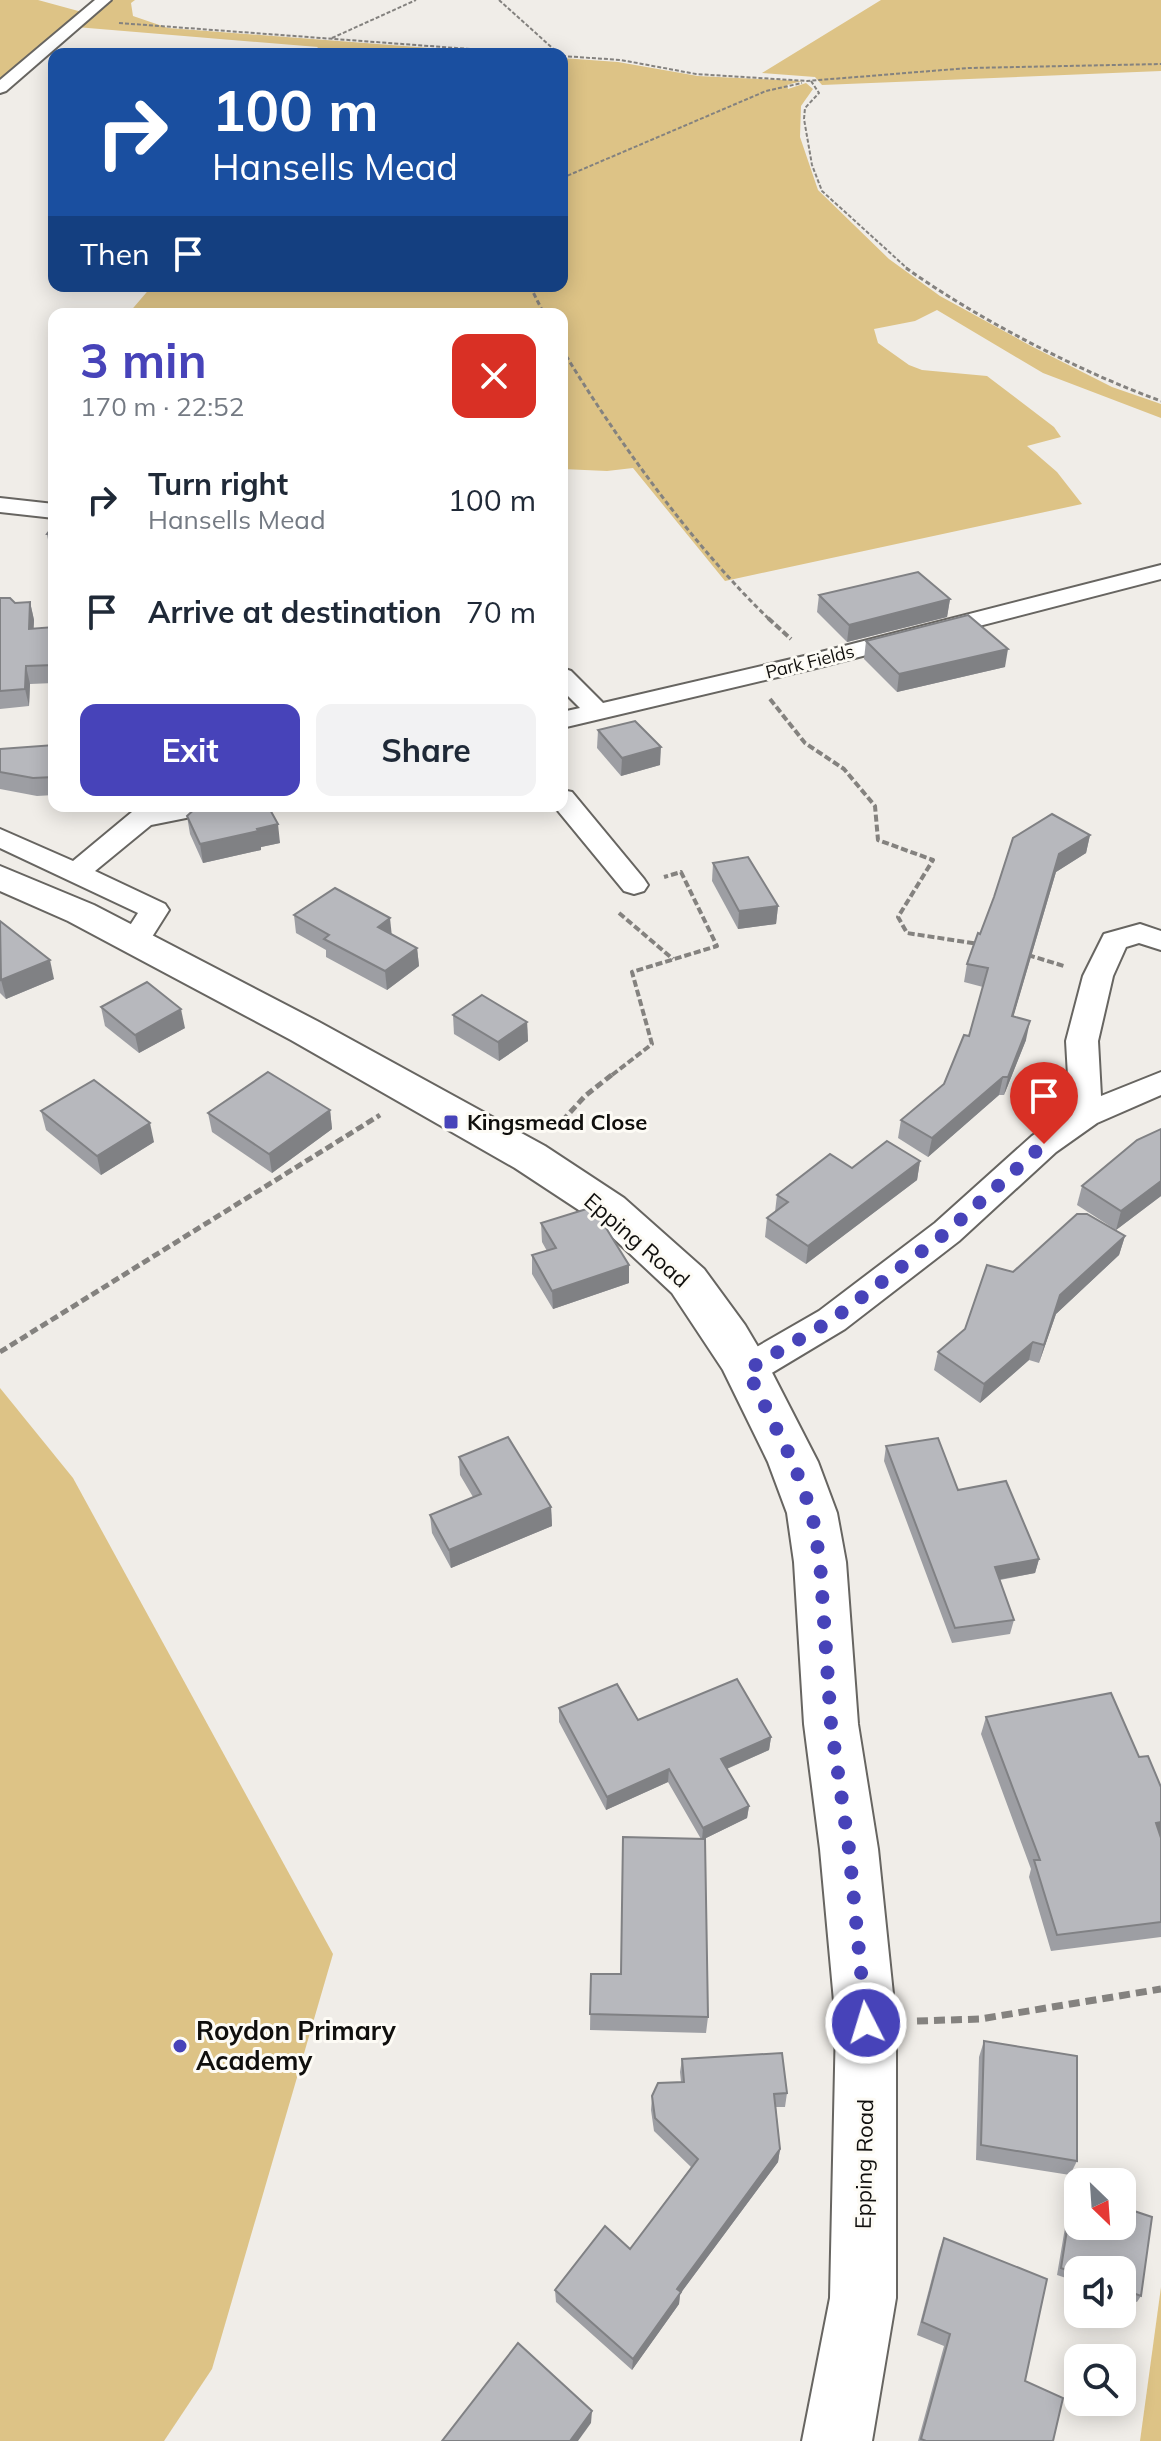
<!DOCTYPE html>
<html lang="en">
<head>
<meta charset="utf-8">
<style>
  :root { --surface:#fff; --page:#f2f2f3; --text:#1f2937; --muted:#747a83; --accent:#4743b9 }
  body { margin:0; font-family:Mulish,sans-serif; background:var(--page); color:var(--text); height:100vh; display:flex; flex-direction:column; font-size:30px; white-space:nowrap }
  * { box-sizing:border-box; margin:0 }
  p { font-size:26px; color:var(--muted) }
  .icon { flex:none; width:44px; height:44px; fill:none; stroke:currentColor; stroke-width:2; stroke-linecap:round; stroke-linejoin:round }
  .map { position:relative; flex:1; overflow:hidden }
  .sheet { position:absolute; left:48px; top:308px; width:520px; height:504px; display:flex; flex-direction:column; background:var(--surface); border-radius:16px; box-shadow:0 4px 20px #0003 }
  .sheet>* { flex:none }
  .hud { position:absolute; left:48px; top:48px; width:520px; height:244px; border-radius:16px; box-shadow:0 4px 20px #0003; background:#1a4fa0; color:#fff; overflow:hidden }
  .needle { width:52px; rotate:155deg }
  .buttons { position:absolute; left:1064px; top:2168px; display:grid; gap:16px }
  .buttons a { display:grid; place-items:center; width:72px; height:72px; border-radius:16px; background:var(--surface); box-shadow:0 4px 20px #0003; font-size:40px }
  .pin { position:absolute; display:grid; place-items:center; width:68px; height:68px; color:#fff; margin:-82px -34px; border-radius:50% 50% 50% 0; rotate:-45deg; box-shadow:0 0 8px #0007 }
  .pin .icon { rotate:45deg }
  .me { position:absolute; width:88px; margin:-44px; rotate:355deg; stroke-linejoin:round; filter:drop-shadow(0 0 6px #0008) }
  .turn { display:flex; align-items:center; gap:28px; height:168px; padding:0 32px; font-size:36px }
  .turn .icon { width:104px; height:104px; stroke-width:2.5 }
  .turn b { display:block; font-size:56px; line-height:68px }
  .then { display:flex; align-items:center; height:76px; padding:0 32px; background:#0003; gap:16px; font-size:30px }
  .round { display:grid; place-items:center; flex:none; width:84px; height:84px; border-radius:16px; background:var(--page) }
  .head { display:flex; align-items:center; justify-content:space-between; height:136px; padding:0 32px }
  h1 { font-size:48px; font-weight:700; line-height:60px; color:var(--accent) }
  .button { display:flex; gap:16px; margin-top:auto; padding:16px 32px }
  .button a { flex:1; height:92px; border-radius:16px; background:var(--accent); color:#fff; font-size:32px; font-weight:700; line-height:92px; text-align:center }
  .button a+a { background:var(--page); color:var(--text) }
  ul { padding:0; list-style:none }
  li { display:flex; align-items:center; gap:24px; height:112px; padding:0 32px }
  li div { flex:1 }
  li b { display:block; font-size:30px }
  li em { font-style:normal }
  .map>svg:first-child { display:block }
  .green { fill:#ddc386 }
  .lines { fill:none; stroke-linecap:round; stroke-linejoin:round }
  .street-casing { stroke:#676561; stroke-width:4 }
  .secondary-casing { stroke:#676561; stroke-width:4 }
  .path-far4 { stroke:#84827f; stroke-width:2; stroke-dasharray:4 2; stroke-linecap:butt }
  .path-far3 { stroke:#84827f; stroke-width:3; stroke-dasharray:5 3; stroke-linecap:butt }
  .path-far2 { stroke:#84827f; stroke-width:4; stroke-dasharray:7 3; stroke-linecap:butt }
  .path-far1 { stroke:#84827f; stroke-width:5; stroke-dasharray:8 4; stroke-linecap:butt }
  .path { stroke:#84827f; stroke-width:7; stroke-dasharray:11 6; stroke-linecap:butt }
  .street { fill:#fff; fill-rule:evenodd }
  .secondary { fill:#fff; fill-rule:evenodd }
  .wall { fill:#9d9ea3 }
  .shaded-wall { fill:#808184 }
  .building { fill:#b7b8bd; stroke:#808184; stroke-width:2 }
  .route { stroke:#4743b9; stroke-width:14; stroke-dasharray:0 25.2 }
  .poi-dot { fill:#4743b9; stroke:#fdfbf5; stroke-width:3 }
  .labels { text-anchor:middle; stroke-width:6; stroke-linejoin:round; paint-order:stroke }
  .far-street-label { font-size:18px; fill:#100f0d; stroke:#fdfbf5 }
  .poi-label { font-size:22px; font-weight:bold; fill:#100f0d; stroke:#fdfbf5; text-anchor:start }
  .street-label { font-size:22px; fill:#100f0d; stroke:#fdfbf5 }
  .near-poi-label { font-size:26px; font-weight:bold; fill:#100f0d; stroke:#fdfbf5; text-anchor:start }
</style>
</head>
<body>
<div class="map">
<svg width="1161" height="2441" viewBox="0 0 1161 2441">
  <rect width="100%" height="100%" fill="#f0ede8"/>
  <g class="green">
    <path d="M0 0H38L82 12 0 88Z"/>
    <path d="M112 0H135L131 3 133 16 168 28 508 54H312L318 47 76 27Z"/>
    <path d="M881 0H1161V71L822 85 815 77 762 73Z"/>
    <path d="M562 58 618 62 698 76 802 81 787 85 788 89 806 83 813 89 801 106 800 137 818 190 889 259 940 296 1031 346 1112 387 1161 404V418L1043 373 937 310 915 321 874 329 878 343 909 365 922 370 987 376 1054 427 1061 437 1027 446 1057 472 1082 504 725 581 633 468 607 471 562 469V359L568 366 562 356V314H128L152 286H562Z"/>
    <path d="M0 1388 73 1478 333 1954 212 2369 164 2441H0Z"/>
    <path d="M1161 2287V2441H1140Z"/>
  </g>
  <g class="lines">
    <defs>
      <g id="street">
        <path d="M95 0H111L6 91 0 93V80Z"/>
        <path d="M0 498 54 504V518L0 512Z"/>
        <path d="M1161 565V579L816 668 562 728V712L580 708 562 690V668L571 671 603 703 813 654Z"/>
        <path d="M562 790 572 792 644 879 648 885 644 891 634 894 624 891 554 806H562Z"/>
        <path d="M162 806H220L216 812 151 825 95 871 165 904 169 910 145 948 135 950 125 948 120 941 138 913 0 848V829L73 861 132 812Z"/>
        <path d="M1140 924 1161 931V950L1139 943 1126 947 1113 976 1098 1041 1101 1096 1161 1072V1095L1097 1123 1056 1152 959 1241 845 1329 760 1380 747 1384 734 1380 729 1370 734 1360 819 1311 935 1223 1032 1136 1070 1111 1066 1041 1083 976 1104 934Z"/>
      </g>
      <path id="secondary" d="M0 866 94 905 148 933 319 1022 545 1146 624 1198 704 1269 745 1325 764 1357 818 1462 837 1513 846 1562 858 1724 878 1849 896 2023V2298L872 2441H802L830 2298 836 2023 820 1849 804 1724 794 1562 787 1513 768 1462 723 1370 672 1293 594 1220 515 1168 291 1040 68 921 0 891Z"/>
    </defs>
    <use href="#street" class="street-casing"/>
    <use href="#secondary" class="secondary-casing"/>
    <g class="path-far4">
      <path d="M499 0 559 54"/>
      <path d="M119 23 537 54"/>
      <path d="M332 38 416 0"/>
      <path d="M562 56 621 60 696 74 807 81 968 68 1161 64"/>
      <path d="M811 81 819 93 805 108 804 119 812 165 822 191 909 270"/>
      <path d="M562 178 766 91 802 83"/>
    </g>
    <g class="path-far3">
      <path d="M906 268C978 319 1078 371 1161 401"/>
      <path d="M530 286 544 314"/>
      <path d="M562 349C616 439 694 547 770 620"/>
    </g>
    <g class="path-far2">
      <path d="M768 618 791 639"/>
      <path d="M770 699 805 743 844 769 875 806 878 840 933 860 898 917 907 933 979 944"/>
      <path d="M619 913 673 959"/>
      <path d="M1028 955 1064 966"/>
      <path d="M612 1075 652 1044 632 972 717 946 681 872 664 877"/>
    </g>
    <g class="path-far1">
      <path d="M554 1130 585 1096 614 1073"/>
      <path d="M0 1352 380 1115"/>
    </g>
    <path class="path" d="M917 2021 980 2019 1161 1989"/>
    <use href="#street" class="street"/>
    <use href="#secondary" class="secondary"/>
  </g>
  <g class="wall">
    <path d="M47 534 54 535V552L50 551Z"/>
    <path d="M819 595 950 599 947 617 847 642 817 612Z"/>
    <path d="M0 598 15 603 30 602 34 620 33 629 54 627V683L30 684 29 706 0 709Z"/>
    <path d="M866 641 1005 667 897 692 864 659Z"/>
    <path d="M598 730 660 765 621 776 597 748Z"/>
    <path d="M54 745V795L37 796 0 789V749Z"/>
    <path d="M198 806H275L269 808 280 843 261 847V850L203 863 190 834 187 816Z"/>
    <path d="M1090 835 1086 853 1056 872 1013 1017 1026 1040 1004 1095H999L928 1157 898 1138 901 1120 944 1084 969 1036 983 987 964 982 967 964 980 934Z"/>
    <path d="M713 863 778 906 776 924 738 929 712 881Z"/>
    <path d="M294 915 391 934 417 948 419 966 387 990 326 957V950L296 933Z"/>
    <path d="M0 921 54 979 6 999 0 993Z"/>
    <path d="M101 1007 185 1028 139 1053 105 1026Z"/>
    <path d="M453 1015 527 1022 528 1041 499 1061 454 1034Z"/>
    <path d="M330 1110 332 1129 272 1173 212 1132 208 1113Z"/>
    <path d="M41 1111 154 1142 101 1175 46 1130Z"/>
    <path d="M1161 1129V1196L1116 1230 1077 1205 1082 1186Z"/>
    <path d="M920 1161 917 1180 806 1264 765 1237 767 1218 775 1212 777 1195 852 1168Z"/>
    <path d="M541 1223 629 1283 553 1309 532 1274V1255L547 1251 542 1242Z"/>
    <path d="M1125 1236 1119 1255 1056 1314 1039 1363 1029 1360 980 1403 934 1370 938 1352 965 1329 1013 1272Z"/>
    <path d="M886 1446 958 1490 1039 1559 1035 1573 1000 1580 1014 1620 1010 1634 952 1643 884 1461Z"/>
    <path d="M459 1457 551 1507 552 1526 451 1568 432 1533 430 1515 473 1497 460 1475Z"/>
    <path d="M559 1708 638 1720 771 1737 769 1750 727 1769 749 1806 747 1818 704 1839 708 2017 706 2033 590 2030 591 1974H621L701 1839 668 1782 606 1810 559 1722Z"/>
    <path d="M986 1717 1139 1757 1161 1787V1937L1051 1951 1029 1877 1031 1869 981 1734Z"/>
    <path d="M984 2041 1077 2161 1070 2175 976 2160 979 2057Z"/>
    <path d="M682 2059 787 2093 785 2107H776L780 2149 778 2162 680 2294 679 2304 632 2370 556 2302 555 2290 630 2249 691 2167 654 2131 651 2110 652 2096 681 2082 680 2072Z"/>
    <path d="M1073 2191 1141 2296 1137 2302 1122 2297V2270H1078V2282L1057 2275 1070 2198Z"/>
    <path d="M944 2238 1025 2381 1053 2441H918L944 2346 917 2335 939 2251Z"/>
  </g>
  <g class="shaded-wall">
    <path d="M950 599 947 617 847 642 849 625Z"/>
    <path d="M30 602 34 620 33 646 29 629Z"/>
    <path d="M1008 649 1005 667 897 692 899 674Z"/>
    <path d="M26 666 30 684 29 706 25 689Z"/>
    <path d="M661 747 660 765 621 776 622 758Z"/>
    <path d="M278 824 280 843 261 847V850L203 863 200 844Z"/>
    <path d="M1090 835 1086 853 1056 872 1008 1035 1012 1016 1059 854Z"/>
    <path d="M778 906 776 924 738 929 739 911Z"/>
    <path d="M390 918 392 937 378 927Z"/>
    <path d="M417 948 419 966 387 990 385 971Z"/>
    <path d="M50 960 54 979 6 999 1 980Z"/>
    <path d="M181 1009 185 1028 139 1053 135 1035Z"/>
    <path d="M1030 1021 1026 1040 1004 1095 1008 1077Z"/>
    <path d="M527 1022 528 1041 499 1061 498 1042Z"/>
    <path d="M1003 1077 999 1095 928 1157 932 1138Z"/>
    <path d="M330 1110 332 1129 272 1173 269 1154Z"/>
    <path d="M150 1123 154 1142 101 1175 97 1156Z"/>
    <path d="M920 1161 917 1180 806 1264 808 1246Z"/>
    <path d="M1161 1181V1196L1116 1230 1121 1211Z"/>
    <path d="M1125 1236 1119 1255 1056 1314 1039 1363 1044 1345 1060 1295Z"/>
    <path d="M629 1265V1283L553 1309 552 1291Z"/>
    <path d="M1033 1342 1029 1360 980 1403 984 1384Z"/>
    <path d="M551 1507 552 1526 451 1568 449 1550Z"/>
    <path d="M1039 1559 1035 1573 991 1581 995 1567Z"/>
    <path d="M771 1737 769 1750 719 1772 721 1759Z"/>
    <path d="M669 1769 668 1782 606 1810 607 1797Z"/>
    <path d="M749 1806 747 1818 702 1840 703 1828Z"/>
    <path d="M1161 1822V1838L1156 1823Z"/>
    <path d="M780 2149 778 2162 680 2294 679 2304 632 2370 633 2359 677 2289Z"/>
    <path d="M592 2411 591 2423 578 2441H570Z"/>
  </g>
  <g class="building">
    <path d="M54 525V535L47 534Z"/>
    <path d="M918 572 950 599 849 625 819 595Z"/>
    <path d="M0 598H10L15 603 30 602 29 629 54 627V665L26 666 25 689 0 691Z"/>
    <path d="M968 615 1008 649 899 674 866 641Z"/>
    <path d="M635 721 661 747 622 758 598 730Z"/>
    <path d="M54 745V777L33 778 0 772V749Z"/>
    <path d="M198 806H268L278 824 257 829 258 831 200 844 187 816Z"/>
    <path d="M1052 814 1090 835 1059 854 1012 1016 1030 1021 1008 1077H1003L932 1138 901 1120 944 1084 964 1035 969 1036 988 968 967 964 978 933 980 934 994 897 1013 838Z"/>
    <path d="M748 857 778 906 739 911 713 863Z"/>
    <path d="M335 888 390 918 378 927 417 948 385 971 324 939 329 935 294 915Z"/>
    <path d="M0 921 50 960 1 980Z"/>
    <path d="M147 982 181 1009 135 1035 101 1007Z"/>
    <path d="M482 995 527 1022 498 1042 453 1015Z"/>
    <path d="M268 1072 330 1110 269 1154 208 1113Z"/>
    <path d="M94 1080 150 1123 97 1156 41 1111Z"/>
    <path d="M1161 1129V1181L1121 1211 1082 1186 1137 1140Z"/>
    <path d="M887 1141 920 1161 808 1246 767 1218 788 1202 777 1195 830 1154 852 1168Z"/>
    <path d="M593 1207 629 1265 552 1291 532 1255 556 1248 541 1223Z"/>
    <path d="M1077 1214H1087L1125 1236 1060 1295 1044 1345 1033 1342 984 1384 938 1352 965 1329 987 1265 1013 1272Z"/>
    <path d="M508 1437 551 1507 449 1550 430 1515 481 1494 459 1457Z"/>
    <path d="M938 1438 958 1490 1006 1481 1039 1559 995 1567 1014 1620 955 1628 886 1446Z"/>
    <path d="M737 1679 771 1737 721 1759 749 1806 703 1828 669 1769 607 1797 559 1708 617 1684 638 1720Z"/>
    <path d="M1111 1693 1139 1757 1148 1756 1161 1787V1822L1156 1823 1161 1838V1922L1057 1935 1034 1860H1040L986 1717Z"/>
    <path d="M623 1837 705 1839 708 2017 590 2014 591 1974H621Z"/>
    <path d="M984 2041 1077 2056V2161L981 2145Z"/>
    <path d="M782 2053 787 2093 774 2094 780 2149 677 2289 681 2292 633 2359 555 2290 605 2226 630 2249 698 2159 655 2118 652 2096 658 2083 684 2082 682 2059Z"/>
    <path d="M1073 2191 1078 2193V2226H1122V2207L1152 2217 1141 2296 1122 2289V2270H1078V2274L1061 2268Z"/>
    <path d="M944 2238 1047 2279 1025 2381 1063 2398 1053 2441H926L921 2439 950 2334 922 2322Z"/>
    <path d="M518 2343 592 2411 570 2441H442Z"/>
  </g>
  <g class="lines">
    <path class="route" d="M866 2023 849 1849 831 1724 820 1562 812 1513 793 1462 747 1370 832 1320 947 1232 1044 1144"/>
  </g>
  <g class="poi-dot">
    <rect x="443" y="1114" width="16" height="16" rx="4"/>
    <circle cx="180" cy="2046" r="8"/>
  </g>
  <g class="labels">
    <g class="far-street-label">
      <text transform="translate(810 662) rotate(-14)" y="6">Park Fields</text>
    </g>
    <g class="poi-label">
      <text x="467" y="1130">Kingsmead Close</text>
    </g>
    <g class="street-label">
      <text transform="translate(637 1240) rotate(41)" y="8">Epping Road</text>
      <text transform="translate(864 2164) rotate(-89)" y="8">Epping Road</text>
    </g>
    <g class="near-poi-label">
      <text x="196" y="2040">Roydon Primary<tspan x="196" dy="30">Academy</tspan></text>
    </g>
  </g>
</svg>
<div class="buttons">
<a><svg class="needle" viewBox="-14 -14 28 28"><path d="M0-13l5 13h-10z" fill="#e53935"/><path d="M0 13l5-13h-10z" fill="#747a83"/></svg></a>
<a><svg class="icon" aria-label="sound" viewBox="0 0 24 24"><path d="M4 9h4l5-4v14l-5-4H4zM17 9q2 3 0 6"/></svg></a>
<a><svg class="icon" aria-label="search" viewBox="0 0 24 24"><circle cx="10" cy="10" r="6"/><path d="M15 15l6 6"/></svg></a>
</div>
<div class="pin" style="left:1044px;top:1144px;background:#d93025"><svg class="icon" aria-label="arrive" viewBox="0 0 24 24"><path d="M6 21V4h12l-3 4 3 4H6"/></svg></div>
<svg class="me" style="left:866px;top:2023px" viewBox="-20 -20 40 40"><circle r="17" fill="#4743b9" stroke="#fff" stroke-width="3"/><path d="M0-11L8 9 0 5-8 9z" fill="#fff"/></svg>
<div class="hud">
<div class="turn"><svg class="icon" aria-label="right" viewBox="0 0 24 24"><path d="M7 20v-9h11M14 6l5 5-5 5"/></svg><div><b>100 m</b>Hansells Mead</div></div>
<div class="then">Then<svg class="icon" aria-label="arrive" viewBox="0 0 24 24"><path d="M6 21V4h12l-3 4 3 4H6"/></svg></div>
</div>
<section class="sheet">
<div class="head"><div><h1>3 min</h1><p>170 m · 22:52</p></div><a class="round" style="background:#d93025;color:#fff"><svg class="icon" aria-label="close" viewBox="0 0 24 24"><path d="M6 6l12 12M18 6L6 18"/></svg></a></div>
<ul>
<li><svg class="icon" aria-label="right" viewBox="0 0 24 24"><path d="M7 20v-9h11M14 6l5 5-5 5"/></svg><div><b>Turn right</b><p>Hansells Mead</p></div><em>100 m</em></li>
<li><svg class="icon" aria-label="arrive" viewBox="0 0 24 24"><path d="M6 21V4h12l-3 4 3 4H6"/></svg><div><b>Arrive at destination</b></div><em>70 m</em></li>
</ul>
<div class="button"><a>Exit</a><a>Share</a></div>
</section>
</div>
</body>
</html>
